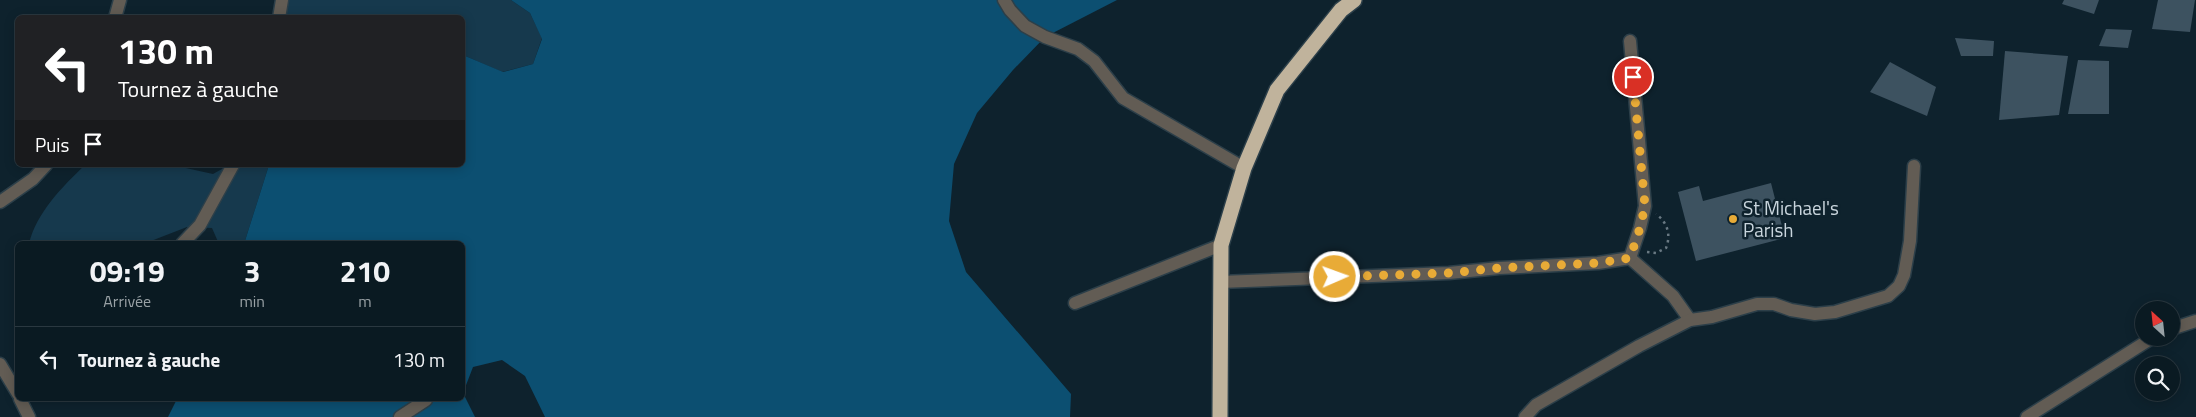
<!DOCTYPE html>
<html lang="fr">
<head>
<meta charset="utf-8">
<style>
  :root { --surface:#0a1a22; --page:#18272f; --text:#f1f3f6; --muted:#99a1a5; --line:#2a3840 }
  body { margin:0; font-family:"Titillium Web",sans-serif; background:var(--page); color:var(--text); height:100vh; display:flex; flex-direction:column; font-size:19px; white-space:nowrap }
  * { box-sizing:border-box; margin:0 }
  p { font-size:16px; color:var(--muted) }
  .icon { flex:none; width:28px; height:28px; fill:none; stroke:currentColor; stroke-width:2; stroke-linecap:round; stroke-linejoin:round }
  .map { position:relative; flex:1; overflow:hidden }
  .drawer { position:absolute; left:15px; top:241px; width:450px; height:160px; display:flex; flex-direction:column; background:var(--surface); border-radius:8px; box-shadow:0 2px 12px #0003,0 0 0 1px var(--line) }
  .drawer>* { flex:none }
  .hud { position:absolute; left:15px; top:15px; width:450px; height:152px; border-radius:8px; box-shadow:0 2px 12px #0003,0 0 0 1px var(--line); background:#202124; color:#fff; overflow:hidden }
  .needle { width:32px; rotate:333deg }
  .tools { position:absolute; left:2135px; top:301px; display:grid; gap:10px }
  .tools a { display:grid; place-items:center; width:45px; height:45px; border-radius:50%; background:var(--surface); box-shadow:0 2px 12px #0003,0 0 0 1px var(--line); font-size:25px }
  .pin { position:absolute; display:grid; place-items:center; width:42px; height:42px; color:#fff; margin:-21px; border:2px solid #fff; border-radius:50%; box-shadow:0 1px 5px #0007 }
  .me { position:absolute; width:55px; margin:-28px; rotate:88deg; stroke-linejoin:round; filter:drop-shadow(0 0 4px #0008) }
  .turn { display:flex; align-items:center; gap:18px; height:105px; padding:0 20px; font-size:22px }
  .turn .icon { width:65px; height:65px; stroke-width:2.5 }
  .turn b { display:block; font-size:35px; line-height:42px }
  .then { display:flex; align-items:center; height:48px; padding:0 20px; background:#0003; gap:10px; font-size:19px }
  .eta { display:flex; justify-content:space-evenly; align-items:center; height:85px; text-align:center }
  .eta b { font-size:30px; font-weight:700; line-height:35px }
  ul { padding:0; list-style:none }
  li { display:flex; align-items:center; gap:15px; height:65px; padding:0 20px; border-top:1px solid var(--line) }
  li div { flex:1 }
  li b { display:block; font-size:19px }
  li em { font-style:normal }
  .map>svg:first-child { display:block }
  .green { fill:#16394d }
  .forest { fill:#0c4f71 }
  .building { fill:#3d5260 }
  .lines { fill:none; stroke-linecap:round; stroke-linejoin:round }
  .street-casing { stroke:#2c3f49; stroke-width:15 }
  .highway-casing { stroke:#2c3f49; stroke-width:18 }
  .path { stroke:#697983; stroke-width:2.5; stroke-dasharray:2.5 4; stroke-linecap:butt }
  .street { stroke:#625c54; stroke-width:12 }
  .highway { stroke:#c0b39c; stroke-width:15 }
  .route { stroke:#e8ab37; stroke-width:9; stroke-dasharray:0 16.2 }
  .poi-dot { fill:#e8ab37; stroke:#0e222d; stroke-width:2 }
  .labels { text-anchor:middle; stroke-width:5; stroke-linejoin:round; paint-order:stroke }
  .poi-label { font-size:19px; fill:#c9d5dd; stroke:#0e222d; text-anchor:start }
</style>
</head>
<body>
<div class="map">
<svg width="2196" height="417" viewBox="0 0 2196 417">
  <rect width="100%" height="100%" fill="#0e222d"/>
  <g class="green">
    <path d="M282 0H511L530 13 542 38 533 64 502 72 463 55 462 18H279Z"/>
    <path d="M85 165H172L213 174 229 165H269L244 244H219L212 228 187 227 151 241 148 244H29C36 213 63 186 85 165Z"/>
  </g>
  <path class="forest" d="M511 0H1117L1045 37 1013 70 977 113 954 164 949 221 966 272 1071 394 1070 417H545L525 376 502 360 473 367 463 393 475 417H168L177 399H462V244H244L269 165H462L463 55 503 72 533 64 542 39 530 13Z"/>
  <g class="building">
    <path d="M2064 0H2099L2094 14 2062 4Z"/>
    <path d="M2158 0H2195L2190 32 2152 29Z"/>
    <path d="M2106 29 2132 30 2128 48 2099 46Z"/>
    <path d="M1955 38 1994 41 1993 56H1961Z"/>
    <path d="M2005 51 2068 56 2059 115 1999 120Z"/>
    <path d="M2078 60 2109 61V114H2068Z"/>
    <path d="M1890 62 1936 87 1927 116 1870 92Z"/>
    <path d="M1771 183 1785 238 1696 261 1678 192 1699 186 1703 201Z"/>
  </g>
  <g class="lines">
    <defs>
      <g id="street">
        <path d="M1004 0 1010 10 1025 26 1045 37 1078 49 1094 61 1123 98 1244 168"/>
        <path d="M115 18 120 0"/>
        <path d="M279 18 282 0"/>
        <path d="M0 202 33 179 46 165"/>
        <path d="M182 244 200 225 233 165"/>
        <path d="M1630 258 1673 296 1690 320"/>
        <path d="M1220 282 1449 273 1499 268 1598 263 1630 258 1640 228 1645 206 1630 41"/>
        <path d="M1075 303 1221 245"/>
        <path d="M2171 329 2196 321"/>
        <path d="M0 364 18 394"/>
        <path d="M20 399 29 417"/>
        <path d="M400 417 426 400"/>
        <path d="M1525 417 1536 405 1639 346 1690 320 1712 317 1757 304H1774L1791 310 1815 314 1835 312 1888 296 1899 286 1904 275 1910 241 1914 166"/>
        <path d="M2027 417 2152 338"/>
      </g>
      <path id="highway" d="M1220 417 1221 245 1244 168 1277 90 1341 10 1354 0"/>
    </defs>
    <use href="#street" class="street-casing"/>
    <use href="#highway" class="highway-casing"/>
    <path class="path" d="M1647 252 1656 253 1666 248C1671 235 1668 223 1656 214"/>
    <use href="#street" class="street"/>
    <use href="#highway" class="highway"/>
  </g>
  <g class="lines">
    <path class="route" d="M1335 277 1449 273 1499 268 1598 263 1630 258 1640 228 1645 206 1633 77"/>
  </g>
  <circle class="poi-dot" cx="1733" cy="219" r="5"/>
  <g class="labels">
    <g class="poi-label">
      <text x="1743" y="215">St Michael's<tspan x="1743" dy="22">Parish</tspan></text>
    </g>
  </g>
</svg>
<div class="tools">
<a><svg class="needle" viewBox="-14 -14 28 28"><path d="M0-13l5 13h-10z" fill="#e53935"/><path d="M0 13l5-13h-10z" fill="#99a1a5"/></svg></a>
<a><svg class="icon" aria-label="search" viewBox="0 0 24 24"><circle cx="10" cy="10" r="6"/><path d="M15 15l6 6"/></svg></a>
</div>
<div class="pin" style="left:1633px;top:77px;background:#d93025"><svg class="icon" aria-label="arrive" viewBox="0 0 24 24"><path d="M6 21V4h12l-3 4 3 4H6"/></svg></div>
<svg class="me" style="left:1335px;top:277px" viewBox="-20 -20 40 40"><circle r="17" fill="#e8ab37" stroke="#fff" stroke-width="3"/><path d="M0-11L8 9 0 5-8 9z" fill="#fff"/></svg>
<div class="hud">
<div class="turn"><svg class="icon" aria-label="left" viewBox="0 0 24 24"><path d="M17 20v-9H6M10 6l-5 5 5 5"/></svg><div><b>130 m</b>Tournez à gauche</div></div>
<div class="then">Puis<svg class="icon" aria-label="arrive" viewBox="0 0 24 24"><path d="M6 21V4h12l-3 4 3 4H6"/></svg></div>
</div>
<section class="drawer">
<div class="eta">
<div><b>09:19</b><p>Arrivée</p></div>
<div><b>3</b><p>min</p></div>
<div><b>210</b><p>m</p></div>
</div>
<ul>
<li><svg class="icon" aria-label="left" viewBox="0 0 24 24"><path d="M17 20v-9H6M10 6l-5 5 5 5"/></svg><div><b>Tournez à gauche</b></div><em>130 m</em></li>
</ul>
</section>
</div>
</body>
</html>
